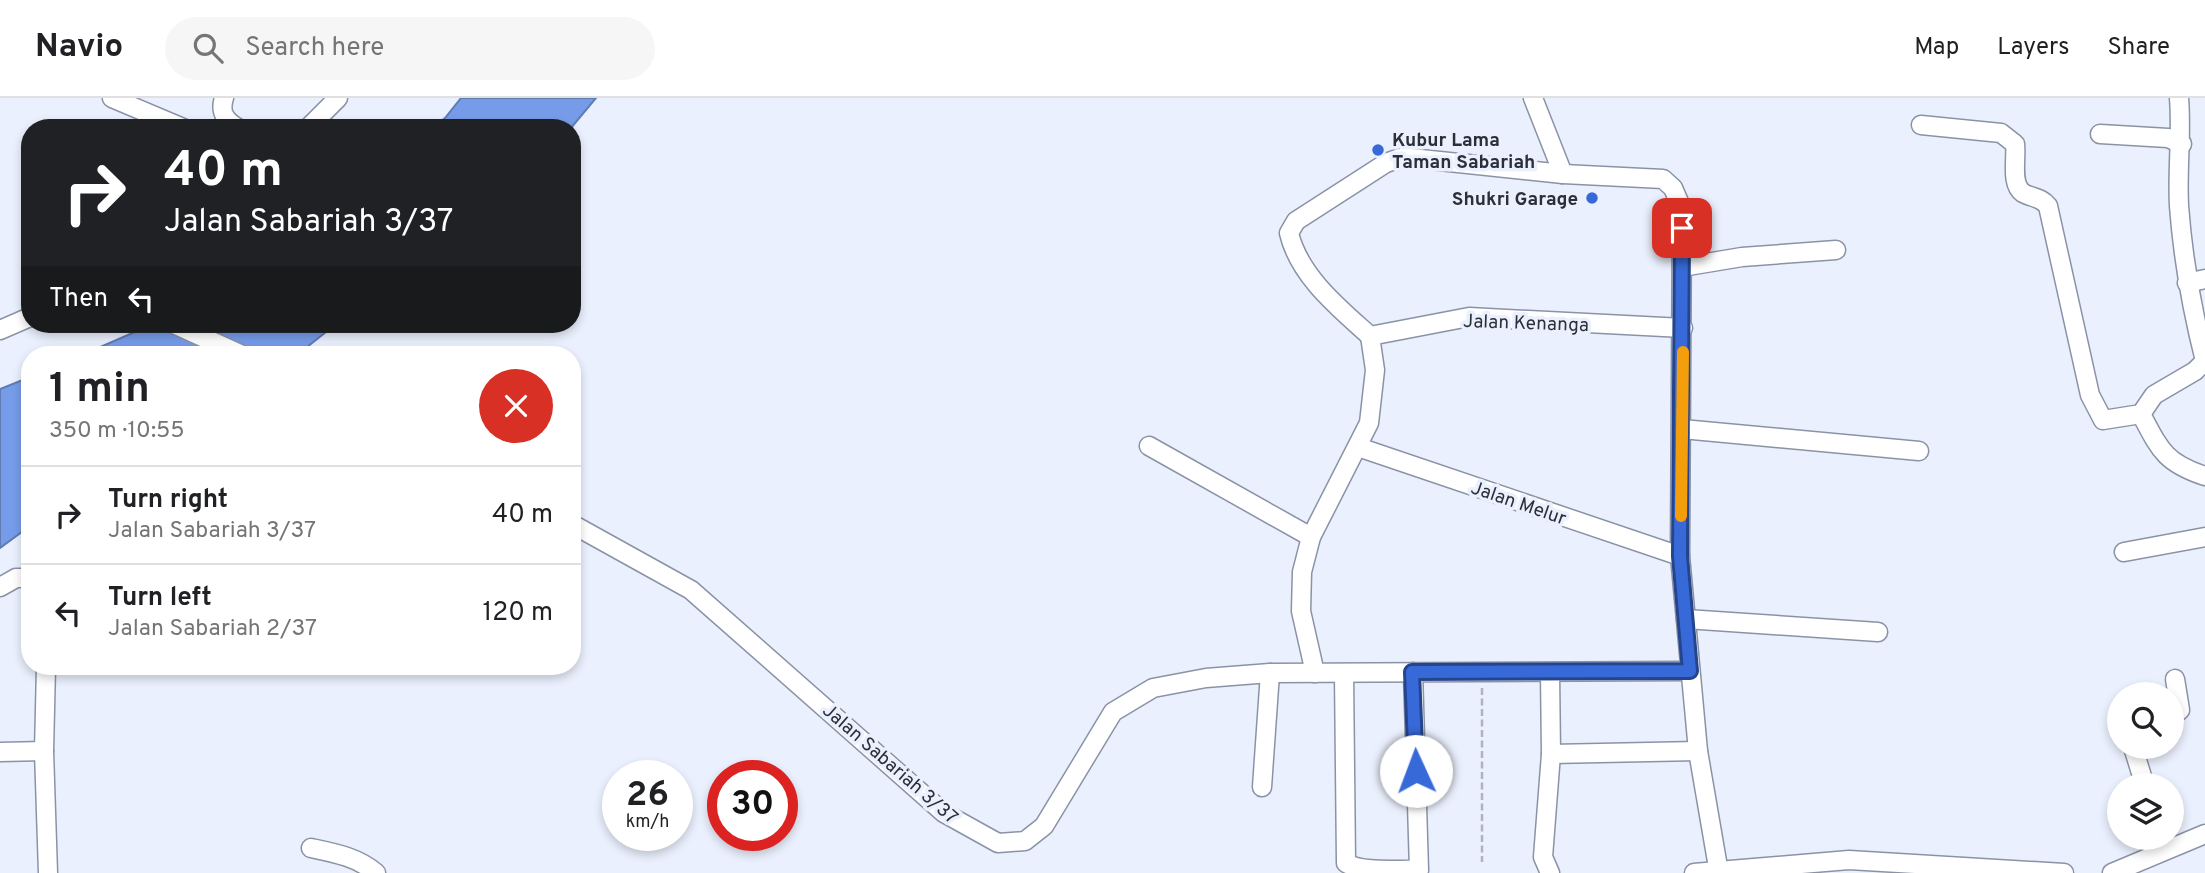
<!DOCTYPE html>
<html lang="en">
<head>
<meta charset="utf-8">
<style>
  :root { --surface:#fff; --page:#f6f6f6; --text:#202124; --muted:#757577; --line:#e0e0e0 }
  body { margin:0; font-family:Overpass,sans-serif; background:var(--page); color:var(--text); height:100vh; display:flex; flex-direction:column; font-size:26px; white-space:nowrap }
  * { box-sizing:border-box; margin:0 }
  p { font-size:23px; color:var(--muted) }
  .icon { flex:none; width:38px; height:38px; fill:none; stroke:currentColor; stroke-width:2; stroke-linecap:round; stroke-linejoin:round }
  .map { position:relative; flex:1; overflow:hidden }
  .sheet { position:absolute; left:21px; top:248px; width:560px; height:329px; display:flex; flex-direction:column; background:var(--surface); border-radius:28px; box-shadow:0 4px 10px #0003 }
  .sheet>* { flex:none }
  .banner { position:absolute; left:21px; top:21px; width:560px; height:214px; border-radius:28px; box-shadow:0 4px 10px #0003; background:#202124; color:#fff; overflow:hidden }
  .tools { position:absolute; left:2107px; top:584px; display:grid; gap:14px }
  .tools a { display:grid; place-items:center; width:77px; height:77px; border-radius:50%; background:var(--surface); box-shadow:0 4px 10px #0003; font-size:35px }
  .speed { position:absolute; left:602px; top:662px; display:flex; gap:14px; font-size:35px; font-weight:700; text-align:center }
  .speed>* { display:grid; place-content:center; width:91px; height:91px; border-radius:50%; background:var(--surface); box-shadow:0 4px 10px #0003; line-height:1 }
  .speed small { font-size:18px; font-weight:400 }
  .speed .limit { border:10px solid #d22; background:#fff; color:#111 }
  .pin { position:absolute; display:grid; place-items:center; width:60px; height:60px; color:#fff; margin:-30px; border-radius:14px; box-shadow:0 4px 10px #0006 }
  .me { position:absolute; width:77px; margin:-38px; rotate:358deg; stroke-linejoin:round; filter:drop-shadow(0 0 5px #0008) }
  .turn { display:flex; align-items:center; gap:24px; height:147px; padding:0 28px; font-size:32px }
  .turn .icon { width:91px; height:91px; stroke-width:2.5 }
  .turn b { display:block; font-size:49px; line-height:60px }
  .then { display:flex; align-items:center; height:66px; padding:0 28px; background:#0003; gap:14px; font-size:26px }
  .round { display:grid; place-items:center; flex:none; width:74px; height:74px; border-radius:37px; background:var(--page) }
  .summary { display:flex; align-items:center; justify-content:space-between; height:119px; padding:0 28px }
  h1 { font-size:42px; font-weight:700; line-height:52px }
  ul { padding:0; list-style:none }
  li { display:flex; align-items:center; gap:21px; height:98px; padding:0 28px; border-top:2px solid var(--line) }
  li div { flex:1 }
  li b { display:block; font-size:26px }
  li em { font-style:normal }
  header { display:flex; align-items:center; gap:42px; box-sizing:border-box; height:98px; padding:0 35px; background:var(--surface); border-bottom:2px solid var(--line) }
  header strong { font-size:33px }
  nav { display:flex; gap:38px; margin-inline-start:auto; font-size:24px }
  .search { width:490px; height:63px; background:var(--page); display:flex; align-items:center; gap:18px; box-sizing:border-box; padding:0 24px; border-radius:38px; color:var(--muted); font-size:26px }
  .map>svg:first-child { display:block }
  .water { fill:#769ce9; stroke:#607bb4; stroke-width:2 }
  .lines { fill:none; stroke-linecap:round; stroke-linejoin:round }
  .minor-casing { stroke:#8a93a6; stroke-width:21 }
  .path { stroke:#aeb3bf; stroke-width:2.5; stroke-dasharray:7 3.5; stroke-linecap:butt }
  .minor { stroke:#fff; stroke-width:18 }
  .route-casing { stroke:#24448c; stroke-width:18 }
  .route { stroke:#3769d8; stroke-width:12 }
  .slow { stroke:#f59e0b; stroke-width:12 }
  .poi-dot { fill:#3769d8; stroke:#eaf0fd; stroke-width:2.5 }
  .labels { text-anchor:middle; stroke-width:7; stroke-linejoin:round; paint-order:stroke }
  .poi-label { font-size:19px; font-weight:bold; fill:#2b2f37; stroke:#eaf0fd; text-anchor:start }
  .street-label { font-size:19px; fill:#2b2f37; stroke:#eaf0fd }
</style>
</head>
<body>
<header>
<strong>Navio</strong>
<div class="search"><svg class="icon" aria-label="search" viewBox="0 0 24 24"><circle cx="10" cy="10" r="6"/><path d="M15 15l6 6"/></svg>Search here</div>
<nav><a>Map</a><a>Layers</a><a>Share</a></nav>
</header>
<div class="map">
<svg width="2205" height="775" viewBox="0 0 2205 775">
  <rect width="100%" height="100%" fill="#eaf0fd"/>
  <g class="water">
    <path d="M461 0H596L571 30H432L445 20Z"/>
    <path d="M153 226H336L297 257H82Z"/>
    <path d="M30 279V428L0 450V291Z"/>
  </g>
  <g class="lines">
    <defs>
      <g id="minor">
        <path d="M112 0 183 30"/>
        <path d="M224 0C219 15 226 23 238 30"/>
        <path d="M1533 0 1563 76"/>
        <path d="M1921 27 2001 35 2015 46C2017 60 2010 86 2023 95 2032 100 2041 99 2048 108L2090 297 2103 322 2141 316 2154 297 2195 273 2205 263C2192 212 2183 161 2179 108 2177 72 2182 36 2179 0"/>
        <path d="M308 30 338 0"/>
        <path d="M2100 36 2168 40 2182 46"/>
        <path d="M1682 169 1742 159 1836 152"/>
        <path d="M2187 185 2205 181"/>
        <path d="M174 226 242 257"/>
        <path d="M0 232 30 219"/>
        <path d="M1370 238C1339 210 1299 178 1289 135L1296 123 1386 65 1400 60H1411L1563 76 1663 81 1673 90 1682 111 1680 458 1698 653 1719 775"/>
        <path d="M1370 238 1469 219 1683 230"/>
        <path d="M2141 316C2160 352 2165 365 2205 378"/>
        <path d="M1682 331 1919 353"/>
        <path d="M1149 348 1311 439"/>
        <path d="M1358 349 1680 458"/>
        <path d="M572 426 691 492 944 715 998 745 1025 743 1044 728 1113 614 1153 590 1206 580 1270 575 1690 573"/>
        <path d="M2124 454 2205 439"/>
        <path d="M0 489 16 480H30"/>
        <path d="M1686 521 1878 534"/>
        <path d="M46 569 44 653 48 775"/>
        <path d="M1315 575 1301 513 1302 474 1311 439 1369 325 1375 272 1370 238"/>
        <path d="M1344 575 1346 765C1363 775 1398 771 1419 772L1413 574"/>
        <path d="M2172 618 2180 612 2175 581"/>
        <path d="M2133 649 2145 688"/>
        <path d="M0 654 44 653"/>
        <path d="M1551 656 1698 653"/>
        <path d="M1262 689 1270 575"/>
        <path d="M311 750C335 755 357 759 376 775"/>
        <path d="M1550 775 1543 759 1551 656 1550 575"/>
        <path d="M1694 775 1849 762 2064 775"/>
        <path d="M2112 775 2205 736"/>
      </g>
    </defs>
    <use href="#minor" class="minor-casing"/>
    <path class="path" d="M1482 590V764"/>
    <use href="#minor" class="minor"/>
  </g>
  <g class="lines">
    <defs>
      <path id="route" d="M1416 673 1412 574 1690 573 1680 458 1682 130"/>
    </defs>
    <use href="#route" class="route-casing"/>
    <use href="#route" class="route"/>
    <path class="slow" d="M1681 418 1683 254"/>
  </g>
  <g class="poi-dot">
    <circle cx="1378" cy="52" r="7"/>
    <circle cx="1592" cy="100" r="7"/>
  </g>
  <g class="labels">
    <g class="poi-label">
      <text x="1392" y="48">Kubur Lama<tspan x="1392" dy="22">Taman Sabariah</tspan></text>
      <text x="1578" y="107" text-anchor="end">Shukri Garage</text>
    </g>
    <g class="street-label">
      <text transform="translate(1526 224) rotate(2)" y="7">Jalan Kenanga</text>
      <text transform="translate(1519 404) rotate(19)" y="7">Jalan Melur</text>
      <text transform="translate(891 665) rotate(41)" y="7">Jalan Sabariah 3/37</text>
    </g>
  </g>
</svg>
<div class="tools">
<a><svg class="icon" aria-label="search" viewBox="0 0 24 24"><circle cx="10" cy="10" r="6"/><path d="M15 15l6 6"/></svg></a>
<a><svg class="icon" aria-label="layers" viewBox="0 0 24 24"><path d="M12 4l9 5-9 5-9-5zM3 14l9 5 9-5"/></svg></a>
</div>
<div class="speed"><div>26<small>km/h</small></div><div class="limit">30</div></div>
<div class="pin" style="left:1682px;top:130px;background:#d93025"><svg class="icon" aria-label="arrive" viewBox="0 0 24 24"><path d="M6 21V4h12l-3 4 3 4H6"/></svg></div>
<svg class="me" style="left:1416px;top:673px" viewBox="-20 -20 40 40"><circle r="19" fill="#fff"/><path d="M0-13L10 11 0 6-10 11z" fill="#3769d8"/></svg>
<div class="banner">
<div class="turn"><svg class="icon" aria-label="right" viewBox="0 0 24 24"><path d="M7 20v-9h11M14 6l5 5-5 5"/></svg><div><b>40 m</b>Jalan Sabariah 3/37</div></div>
<div class="then">Then<svg class="icon" aria-label="left" viewBox="0 0 24 24"><path d="M17 20v-9H6M10 6l-5 5 5 5"/></svg></div>
</div>
<section class="sheet">
<div class="summary"><div><h1>1 min</h1><p>350 m · 10:55</p></div><a class="round" style="background:#d93025;color:#fff"><svg class="icon" aria-label="close" viewBox="0 0 24 24"><path d="M6 6l12 12M18 6L6 18"/></svg></a></div>
<ul>
<li><svg class="icon" aria-label="right" viewBox="0 0 24 24"><path d="M7 20v-9h11M14 6l5 5-5 5"/></svg><div><b>Turn right</b><p>Jalan Sabariah 3/37</p></div><em>40 m</em></li>
<li><svg class="icon" aria-label="left" viewBox="0 0 24 24"><path d="M17 20v-9H6M10 6l-5 5 5 5"/></svg><div><b>Turn left</b><p>Jalan Sabariah 2/37</p></div><em>120 m</em></li>
</ul>
</section>
</div>
</body>
</html>
